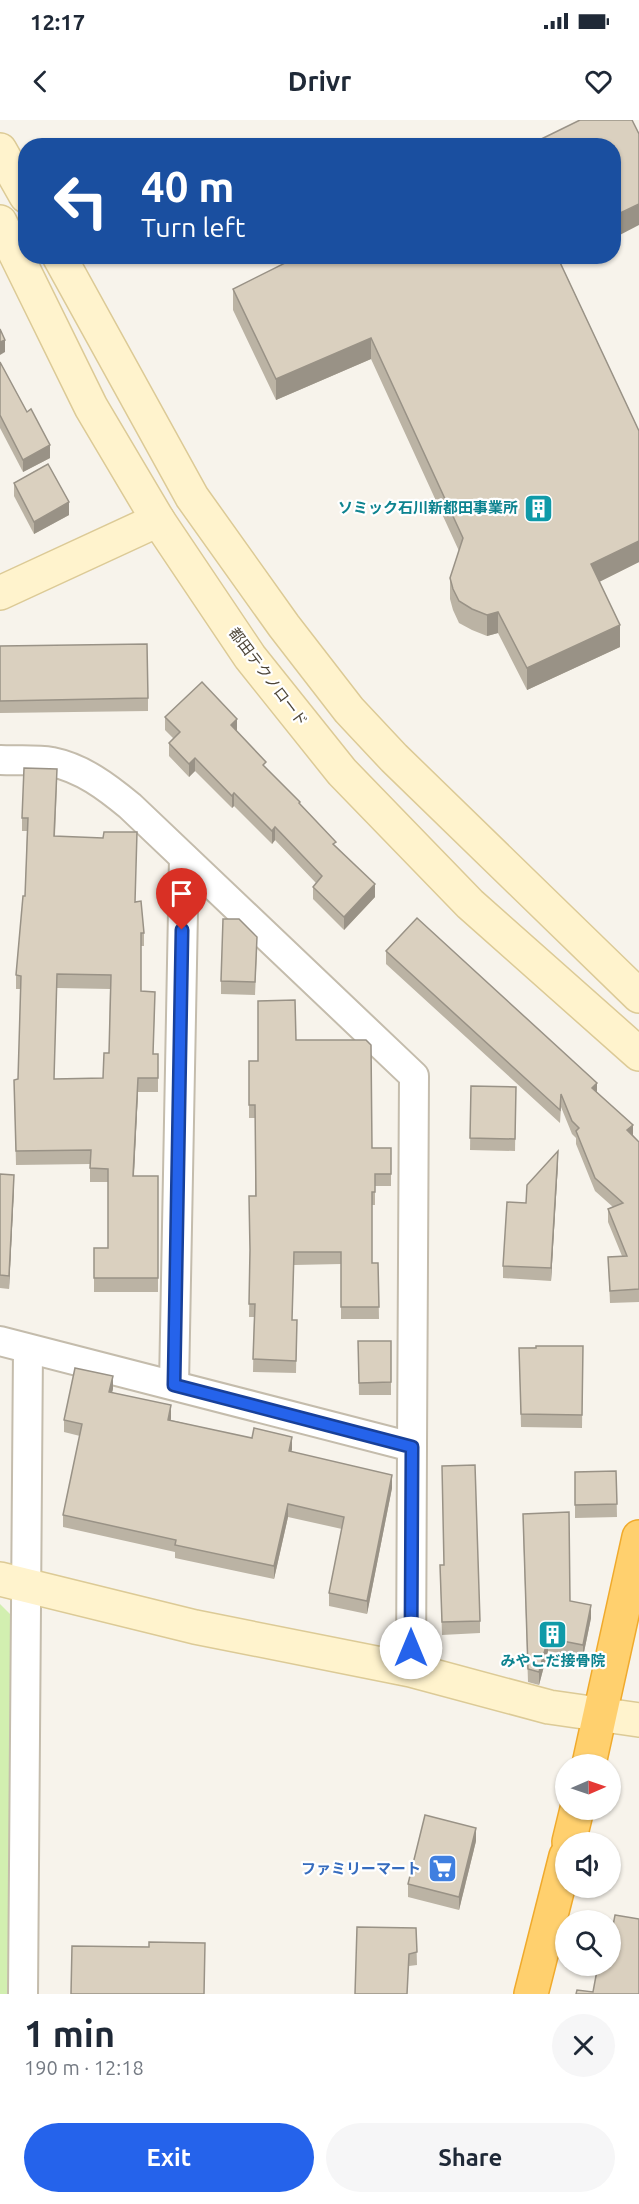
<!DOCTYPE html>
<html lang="en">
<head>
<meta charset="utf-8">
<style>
  :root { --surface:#fff; --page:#f6f6f7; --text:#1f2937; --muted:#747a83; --accent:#2563eb }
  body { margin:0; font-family:Ubuntu,"Noto Sans JP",sans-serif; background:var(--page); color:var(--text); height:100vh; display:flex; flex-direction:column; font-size:22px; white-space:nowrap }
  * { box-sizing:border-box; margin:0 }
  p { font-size:20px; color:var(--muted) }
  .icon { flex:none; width:33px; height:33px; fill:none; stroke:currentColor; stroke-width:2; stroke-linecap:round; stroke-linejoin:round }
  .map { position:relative; height:1874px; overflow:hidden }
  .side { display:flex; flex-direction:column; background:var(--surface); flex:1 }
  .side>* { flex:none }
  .banner { position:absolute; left:18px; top:18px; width:603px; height:126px; border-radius:24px; box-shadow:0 2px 4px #0004; background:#1a4fa0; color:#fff; overflow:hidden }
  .needle { width:39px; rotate:88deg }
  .buttons { position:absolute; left:555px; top:1634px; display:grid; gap:12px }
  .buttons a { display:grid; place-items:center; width:66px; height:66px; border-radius:50%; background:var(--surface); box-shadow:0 2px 4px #0004; font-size:30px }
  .pin { position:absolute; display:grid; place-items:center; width:51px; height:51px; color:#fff; margin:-62px -26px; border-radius:50% 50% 50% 0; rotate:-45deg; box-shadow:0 0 6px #0007 }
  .pin .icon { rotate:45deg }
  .me { position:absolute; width:66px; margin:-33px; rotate:0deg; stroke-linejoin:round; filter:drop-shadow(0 0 4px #0008) }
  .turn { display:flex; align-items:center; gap:21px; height:126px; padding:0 24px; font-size:27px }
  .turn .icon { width:78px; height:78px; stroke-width:2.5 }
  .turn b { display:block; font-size:42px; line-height:51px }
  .round { display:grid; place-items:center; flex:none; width:63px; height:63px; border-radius:32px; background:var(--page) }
  .overview { display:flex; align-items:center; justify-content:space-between; height:102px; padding:0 24px }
  h1 { font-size:36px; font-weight:700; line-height:45px }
  .button { display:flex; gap:12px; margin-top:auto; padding:12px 24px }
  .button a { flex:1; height:69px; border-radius:36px; background:var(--accent); color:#fff; font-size:24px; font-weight:700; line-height:69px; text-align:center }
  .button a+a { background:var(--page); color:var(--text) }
  .status { display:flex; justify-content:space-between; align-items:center; height:42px; padding:0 30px; background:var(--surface); direction:ltr }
  .status svg { height:16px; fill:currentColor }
  header { display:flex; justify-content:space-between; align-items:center; height:78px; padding:0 24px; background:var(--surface); font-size:27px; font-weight:700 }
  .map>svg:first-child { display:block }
  .green { fill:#d2efb0 }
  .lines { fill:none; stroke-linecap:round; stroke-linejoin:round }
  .street-casing { stroke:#c4bcac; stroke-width:32 }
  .secondary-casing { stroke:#dcca96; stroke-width:36 }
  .highway-casing { stroke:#f0aa2c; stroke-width:36 }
  .street { stroke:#fff; stroke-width:28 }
  .secondary { stroke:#fff3cd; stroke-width:33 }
  .highway { stroke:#ffd06e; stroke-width:33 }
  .wall { fill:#bbb3a4; fill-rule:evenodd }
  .shaded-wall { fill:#999286 }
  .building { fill:#dad0bf; stroke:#999286; stroke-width:1.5; fill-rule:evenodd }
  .route-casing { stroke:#184099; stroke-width:15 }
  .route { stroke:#2563eb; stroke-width:10 }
  .labels { text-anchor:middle; stroke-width:4.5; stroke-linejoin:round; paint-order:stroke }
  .culture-label { font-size:15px; font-weight:bold; fill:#0d838f; stroke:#fff; text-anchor:end }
  .street-label { font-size:15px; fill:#4d4537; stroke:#fff }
  .shop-label { font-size:15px; font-weight:bold; fill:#366cbe; stroke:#fff; text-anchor:end }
</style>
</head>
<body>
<div class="status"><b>12:17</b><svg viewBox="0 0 49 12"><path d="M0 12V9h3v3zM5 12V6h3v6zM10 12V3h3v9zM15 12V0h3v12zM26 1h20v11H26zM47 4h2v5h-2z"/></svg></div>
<header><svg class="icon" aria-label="back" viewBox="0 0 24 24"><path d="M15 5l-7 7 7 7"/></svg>Drivr<svg class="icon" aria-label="heart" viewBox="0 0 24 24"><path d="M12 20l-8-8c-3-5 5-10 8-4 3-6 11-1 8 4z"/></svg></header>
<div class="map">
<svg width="639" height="1874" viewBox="0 0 639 1874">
  <rect width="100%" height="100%" fill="#f7f3eb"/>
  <path class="green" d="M0 1484 13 1497 8 1874H0Z"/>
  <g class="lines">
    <defs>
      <g id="street">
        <path d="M0 640C17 641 35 639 52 642 82 648 107 667 130 686L414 956 412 1327"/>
        <path d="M0 1221 412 1327 411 1550"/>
        <path d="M174 1265 184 738"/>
        <path d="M23 1874 28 1229"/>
      </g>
      <g id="secondary">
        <path d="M0 30 26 76"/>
        <path d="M0 102 91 287 158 400 250 537 342 652 470 784 639 934"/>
        <path d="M59 136 192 377 284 506 349 590 394 638 639 876"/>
        <path d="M0 473 158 400"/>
        <path d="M0 1459 195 1507 411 1550 549 1587 639 1600"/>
      </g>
      <g id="highway">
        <path d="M589 1644 639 1417"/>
        <path d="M569 1722 577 1689"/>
        <path d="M531 1874 566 1736"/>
      </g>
    </defs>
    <use href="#street" class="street-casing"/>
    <use href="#secondary" class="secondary-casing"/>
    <use href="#highway" class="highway-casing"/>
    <use href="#street" class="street"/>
    <use href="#secondary" class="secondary"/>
    <use href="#highway" class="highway"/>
  </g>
  <g class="wall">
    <path d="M299 136H576L561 144 639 311V442L599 462 620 527 527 570 498 513 487 516 472 510 459 503 453 490 450 479V458L459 431 371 239 276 280 233 190V169Z"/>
    <path d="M0 242 50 338 23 352 0 308Z"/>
    <path d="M14 363 69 395 34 414 14 376Z"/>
    <path d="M0 526 148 578V591L0 593Z"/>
    <path d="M165 597 237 612 266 648 300 685 336 727 375 777 344 810 313 779V767L316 763 275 720 272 724 234 686 232 688 195 651 189 657 169 636V623L174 619 165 610Z"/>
    <path d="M57 663 55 716 135 782 144 813V826H141V871L155 885 153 934H158V972H138L134 1056H158V1172H94V1128H108V1062H90V1044L16 1045 14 960 18 959 21 869H16V855L25 776 27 711H22V698ZM57 868 110 869 109 933 103 958 54 959Z"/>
    <path d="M257 829 255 875 221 874V861Z"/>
    <path d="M386 831 597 972 633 1015 639 1022V1182L610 1183 608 1137 622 1136 608 1102V1089L613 1087 595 1071 576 1024V1018L572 1014 561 987 560 1003 386 844Z"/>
    <path d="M296 920 391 1054V1066H375V1085H372V1143H378L379 1199H341V1144L294 1145 292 1200H297L296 1253 253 1252 254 1197H249L250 1137 255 1076V998H249V941H258Z"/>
    <path d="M471 966 516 967 515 1031 470 1030Z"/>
    <path d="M558 1043 551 1161 503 1158V1146Z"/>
    <path d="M0 1054 14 1068 9 1169 0 1168Z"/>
    <path d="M358 1221H391V1275H359Z"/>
    <path d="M583 1226 582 1308 521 1307 519 1228Z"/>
    <path d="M113 1269 112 1272 171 1298V1300L292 1329 291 1331 392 1368 367 1494 329 1486V1473L342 1409 288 1397 274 1459 175 1438V1432L63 1407V1395L80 1316 64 1312V1300Z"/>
    <path d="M616 1351 617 1397 575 1398V1352Z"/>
    <path d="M523 1406 570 1481 591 1498 583 1537 548 1531 539 1565 528 1562Z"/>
    <path d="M440 1445H444L480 1501V1513L442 1515Z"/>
    <path d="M476 1721 459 1790 408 1777V1764Z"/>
    <path d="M416 1808 417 1845 409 1846 355 1874Z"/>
  </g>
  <g class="shaded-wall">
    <path d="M639 84V105L614 118V96Z"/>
    <path d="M552 136H576L552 148Z"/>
    <path d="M371 218V239L276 280V259Z"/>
    <path d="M5 220V232L0 235V222Z"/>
    <path d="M50 325V338L23 352V340Z"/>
    <path d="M69 382V395L34 414V402Z"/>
    <path d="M639 421V442L591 466V444Z"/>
    <path d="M498 492V513L487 516V495Z"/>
    <path d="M620 505V527L527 570V548Z"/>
    <path d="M237 599V612L231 605Z"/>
    <path d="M195 638V651L189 657V644Z"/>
    <path d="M234 673V686L232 688V676Z"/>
    <path d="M275 707V720L272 724V711Z"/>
    <path d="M375 764V777L344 810V797Z"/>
    <path d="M138 958V972L133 1070V1056Z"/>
    <path d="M597 963V976L592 968Z"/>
    <path d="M633 1005V1017L627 1010Z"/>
    <path d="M558 1031V1043L551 1161V1148Z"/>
    <path d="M14 1055V1068L9 1169V1156Z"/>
    <path d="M113 1256V1269L109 1284V1272Z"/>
    <path d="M171 1285V1298L168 1312V1300Z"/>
    <path d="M292 1317V1329L289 1344V1331Z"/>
    <path d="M392 1355V1368L367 1494V1481Z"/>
    <path d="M288 1384V1397L274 1459V1446Z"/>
    <path d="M591 1485V1498L583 1537V1525Z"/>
    <path d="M548 1518V1531L539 1565V1552Z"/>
    <path d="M476 1708V1721L459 1790V1777Z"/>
  </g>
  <g class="building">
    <path d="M580 0H632L639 14V84L614 96V26H527Z"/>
    <path d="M299 136H557L639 311V421L591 444 620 505 527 548 498 492 487 495 472 489 459 481 453 469 450 458 463 418 371 218 276 259 233 169Z"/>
    <path d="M0 209 5 220 0 222Z"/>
    <path d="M0 242 27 292 31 289 50 325 23 340 0 295Z"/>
    <path d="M48 344 69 382 34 402 14 363Z"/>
    <path d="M147 524 148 578 0 581V526Z"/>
    <path d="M202 562 237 599 231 605 266 642 263 645 300 682 299 683 336 722 333 724 375 764 344 797 313 767 322 756 275 707 272 711 234 673 232 676 195 638 189 644 169 623 180 612 165 597Z"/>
    <path d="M24 648 57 649 54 716 103 718 104 712H137L135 782 141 781 144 813H141V871L155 872 153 934H158V958H138L133 1056H158V1158H94V1128H108V1049L90 1048 91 1030 16 1031 14 960 18 959 21 856 16 855 23 776H25L28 698H22ZM57 854 111 855 109 933H104L103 958 54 959Z"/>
    <path d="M417 798 597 963 592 968 633 1005 627 1010 639 1022V1169L610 1171 608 1137 627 1136 608 1089 623 1083 595 1058 576 1011 579 1008 572 1001 561 974 560 990 386 831Z"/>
    <path d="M223 799H239L257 817 255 862 221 861Z"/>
    <path d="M295 880 296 920H366L371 925 372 1028H391V1054H375V1072H372V1143H378L379 1187H341V1132H294L292 1200H297L296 1241 253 1239 255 1184H249L250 1130 249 1076H256L255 985H249V941H258V881Z"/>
    <path d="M471 966 516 967 515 1019 470 1018Z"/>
    <path d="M558 1031 551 1148 503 1146 507 1082 526 1083 527 1065Z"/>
    <path d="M0 1054 14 1055 9 1156 0 1155Z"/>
    <path d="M358 1221H391V1262L359 1263Z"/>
    <path d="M536 1226H583L582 1295 521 1294 519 1228H536Z"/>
    <path d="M75 1248 113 1256 109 1272 171 1285 168 1300 252 1318 254 1308 292 1317 289 1331 392 1355 367 1481 329 1473 344 1397 288 1384 274 1446 175 1425 176 1420 63 1395 82 1304 64 1300Z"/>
    <path d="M475 1345 480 1501 442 1502 440 1445H444L442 1346Z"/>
    <path d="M616 1351 617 1384 575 1385V1352Z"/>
    <path d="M569 1392 570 1481 591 1485 583 1525 548 1518 539 1552 528 1549 523 1394Z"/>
    <path d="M425 1695 476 1708 459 1777 408 1764Z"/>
    <path d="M615 1795 639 1799V1874H576L577 1870 593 1872 598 1845H610V1816H611Z"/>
    <path d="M357 1807 416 1808 417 1832 409 1834 407 1874H355Z"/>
    <path d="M149 1822 205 1823 204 1874H71L72 1826 149 1827Z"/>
  </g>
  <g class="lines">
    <defs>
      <path id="route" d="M182 810 174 1265 412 1327 411 1528"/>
    </defs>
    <use href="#route" class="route-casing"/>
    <use href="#route" class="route"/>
  </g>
  <defs>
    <symbol id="building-square" viewBox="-11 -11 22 22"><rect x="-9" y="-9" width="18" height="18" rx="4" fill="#0f9aa8" stroke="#fff"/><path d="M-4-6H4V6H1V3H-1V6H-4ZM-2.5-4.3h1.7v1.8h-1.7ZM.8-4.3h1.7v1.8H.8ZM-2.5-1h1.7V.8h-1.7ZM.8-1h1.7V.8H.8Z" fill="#fff"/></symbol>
    <symbol id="supermarket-square" viewBox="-11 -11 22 22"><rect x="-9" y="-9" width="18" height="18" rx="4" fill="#3f7fe0" stroke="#fff"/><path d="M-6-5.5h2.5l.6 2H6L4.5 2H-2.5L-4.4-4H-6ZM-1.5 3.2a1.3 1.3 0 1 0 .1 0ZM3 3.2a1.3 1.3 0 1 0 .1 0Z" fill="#fff"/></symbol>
  </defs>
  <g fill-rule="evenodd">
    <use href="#building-square" x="522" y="372" width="33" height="33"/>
    <use href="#building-square" x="536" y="1498" width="33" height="33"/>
    <use href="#supermarket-square" x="426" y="1732" width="33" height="33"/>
  </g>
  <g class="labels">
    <g class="culture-label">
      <text x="518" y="393">ソミック石川新都田事業所</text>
      <text x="553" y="1546" text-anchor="middle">みやこだ接骨院</text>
    </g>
    <g class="street-label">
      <text transform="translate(268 557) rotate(53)" y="5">都田テクノロード</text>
    </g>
    <g class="shop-label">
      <text x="421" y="1754">ファミリーマート</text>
    </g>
  </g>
</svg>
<div class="buttons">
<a><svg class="needle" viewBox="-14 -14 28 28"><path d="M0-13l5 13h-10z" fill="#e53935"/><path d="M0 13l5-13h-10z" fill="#747a83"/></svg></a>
<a><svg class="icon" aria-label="sound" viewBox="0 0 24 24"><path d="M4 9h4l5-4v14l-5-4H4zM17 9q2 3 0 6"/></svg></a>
<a><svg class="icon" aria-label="search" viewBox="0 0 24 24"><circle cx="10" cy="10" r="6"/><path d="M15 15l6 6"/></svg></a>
</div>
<div class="pin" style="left:182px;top:810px;background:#d93025"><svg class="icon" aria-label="arrive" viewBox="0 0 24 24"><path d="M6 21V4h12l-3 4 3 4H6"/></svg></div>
<svg class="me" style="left:411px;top:1528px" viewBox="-20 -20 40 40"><circle r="19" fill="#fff"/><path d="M0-13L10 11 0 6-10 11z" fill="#2563eb"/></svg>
<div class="banner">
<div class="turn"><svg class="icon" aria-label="left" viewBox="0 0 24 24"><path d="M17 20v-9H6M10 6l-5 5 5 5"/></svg><div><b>40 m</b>Turn left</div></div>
</div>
</div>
<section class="side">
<div class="overview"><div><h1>1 min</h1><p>190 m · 12:18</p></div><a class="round"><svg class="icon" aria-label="close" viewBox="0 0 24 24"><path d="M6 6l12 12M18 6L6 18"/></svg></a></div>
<div class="button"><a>Exit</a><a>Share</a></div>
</section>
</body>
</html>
